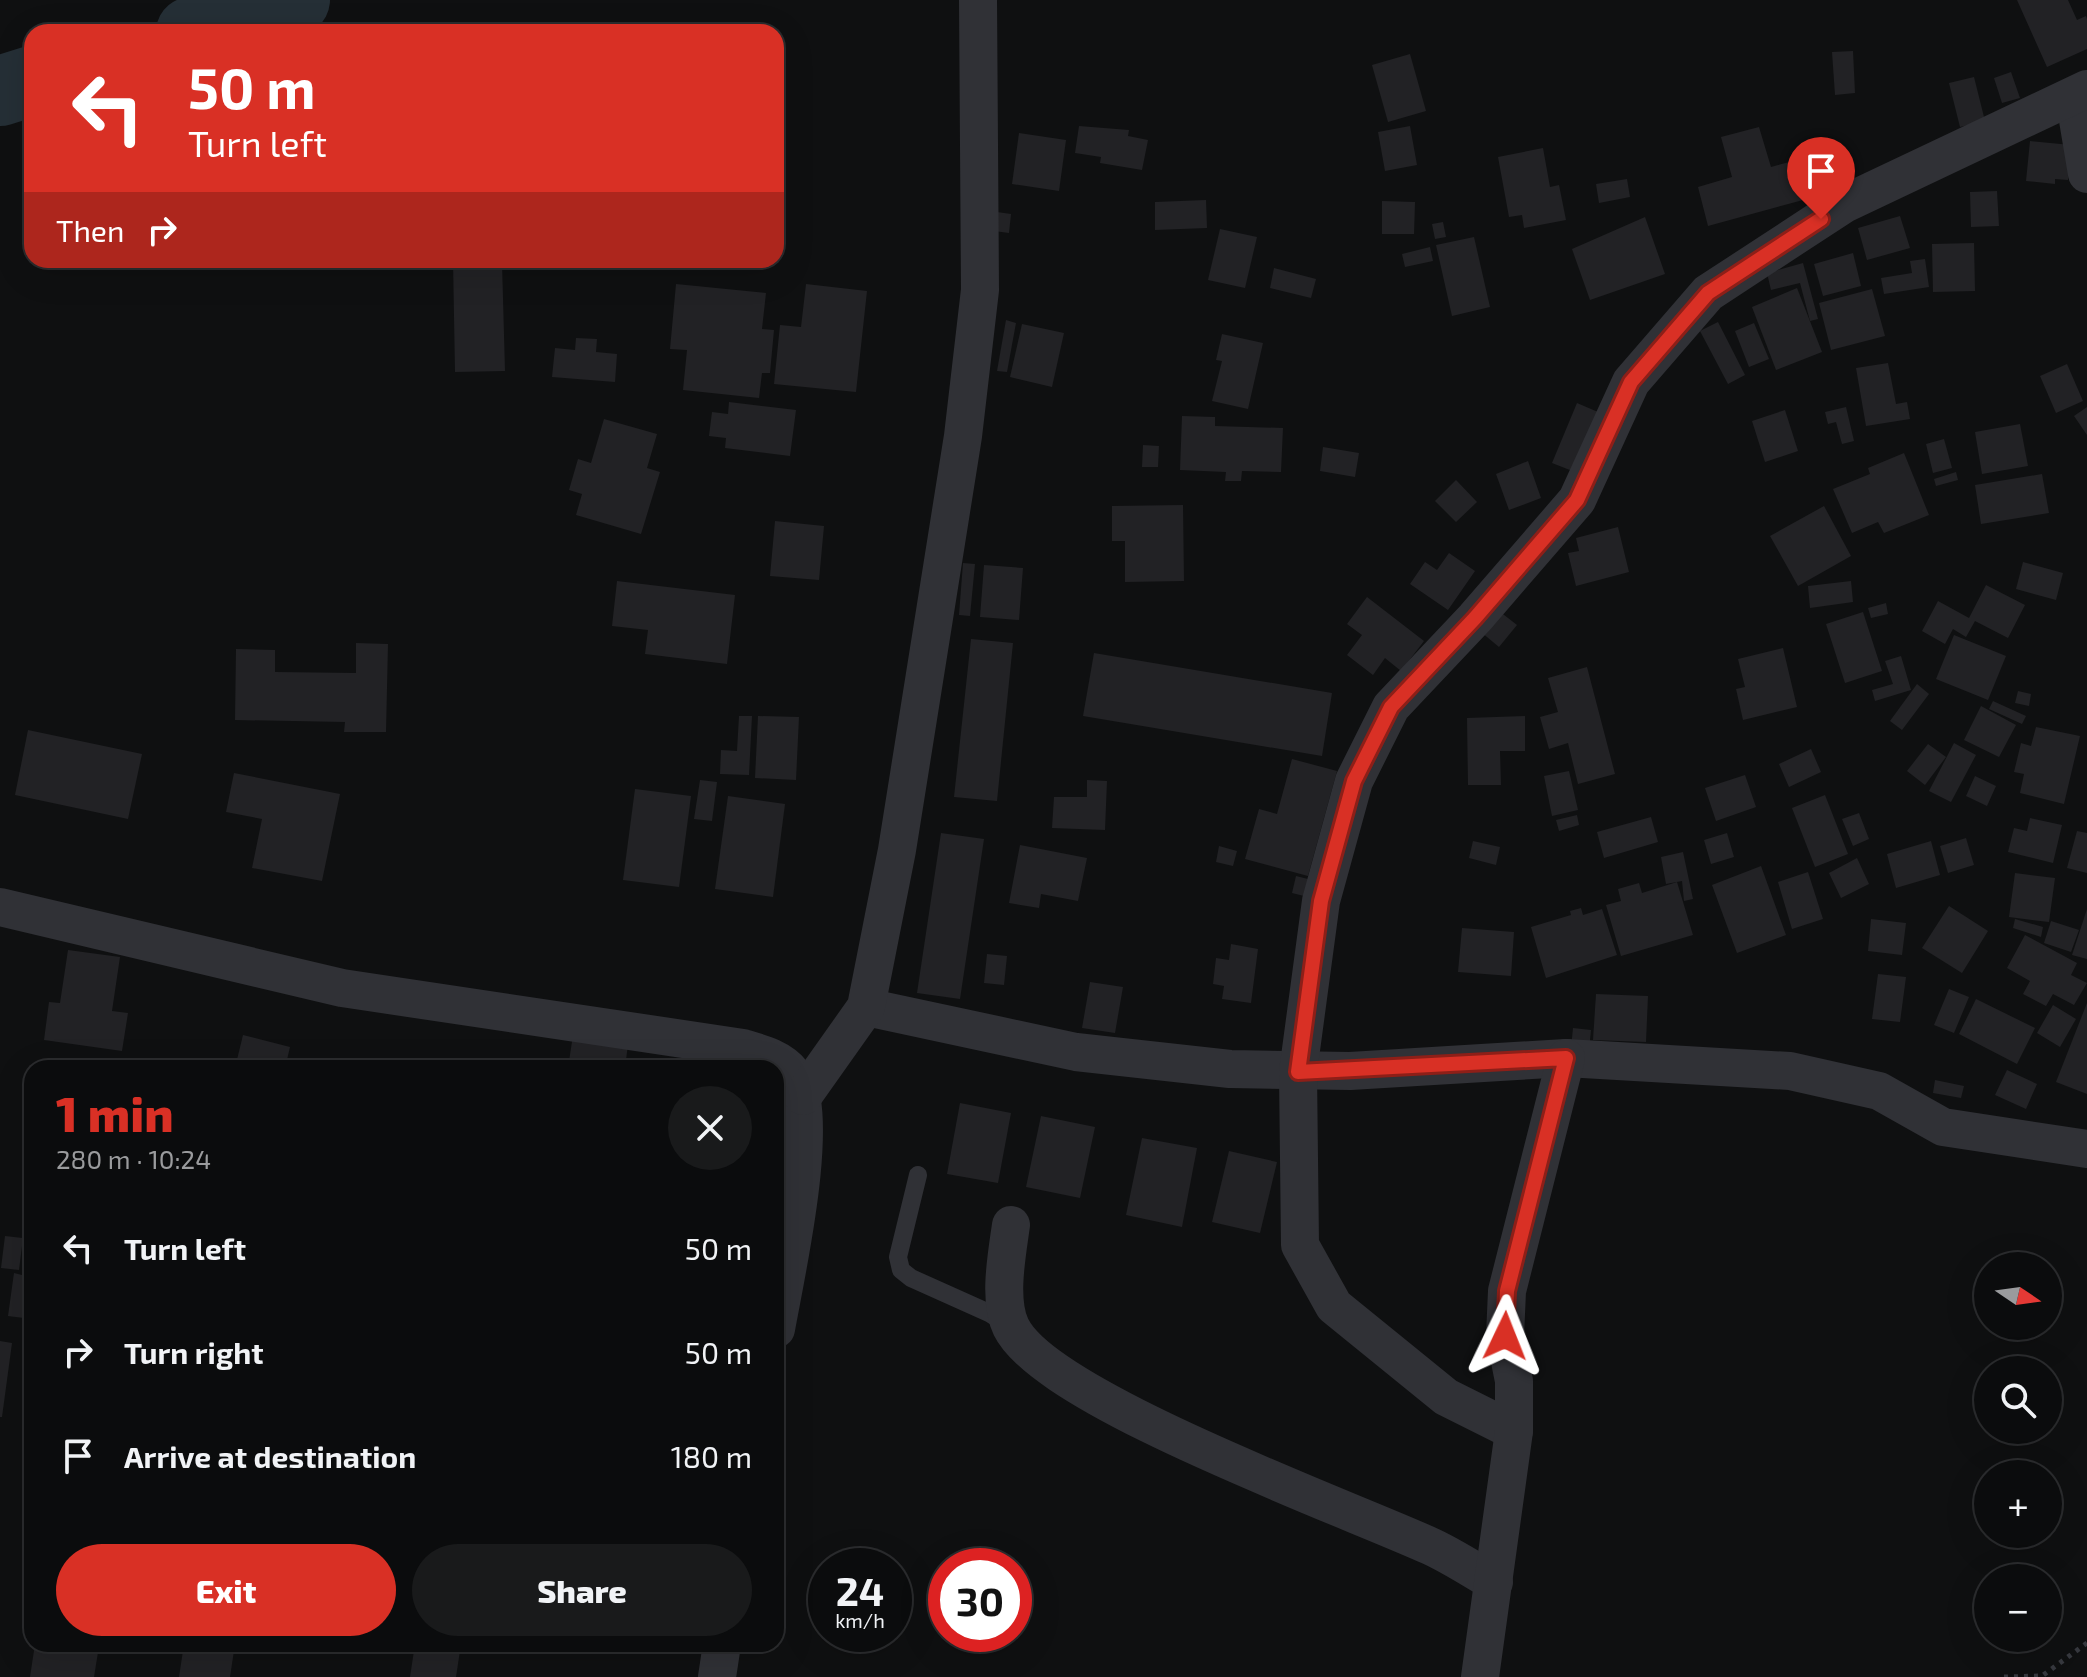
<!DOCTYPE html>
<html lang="en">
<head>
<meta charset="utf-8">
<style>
  :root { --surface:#0b0c0d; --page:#191a1b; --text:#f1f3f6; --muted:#9a9b9d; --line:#2b2c2e; --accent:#d93025 }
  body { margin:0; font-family:"Exo 2",sans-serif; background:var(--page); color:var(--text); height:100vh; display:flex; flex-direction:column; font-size:30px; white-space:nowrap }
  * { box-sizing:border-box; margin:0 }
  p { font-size:26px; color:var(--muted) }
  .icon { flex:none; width:44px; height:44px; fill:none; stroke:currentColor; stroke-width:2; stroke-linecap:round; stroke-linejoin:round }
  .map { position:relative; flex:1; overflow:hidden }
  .sheet { position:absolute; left:24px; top:1060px; width:760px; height:592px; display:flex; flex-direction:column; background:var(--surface); border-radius:24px; box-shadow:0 8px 32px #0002,0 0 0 2px var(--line) }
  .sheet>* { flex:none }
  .guide { position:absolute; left:24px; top:24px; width:760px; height:244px; border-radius:24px; box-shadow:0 8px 32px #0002,0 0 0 2px var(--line); background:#d93025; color:#fff; overflow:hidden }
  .needle { width:52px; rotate:103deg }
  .fabs { position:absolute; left:1974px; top:1252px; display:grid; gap:16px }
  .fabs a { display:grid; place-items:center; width:88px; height:88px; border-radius:50%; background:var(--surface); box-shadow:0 8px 32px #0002,0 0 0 2px var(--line); font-size:40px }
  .speed { position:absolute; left:808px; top:1548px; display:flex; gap:16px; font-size:40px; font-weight:700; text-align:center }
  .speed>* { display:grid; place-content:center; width:104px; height:104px; border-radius:50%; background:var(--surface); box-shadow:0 8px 32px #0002,0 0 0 2px var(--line); line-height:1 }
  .speed small { font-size:20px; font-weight:400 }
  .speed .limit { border:12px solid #d22; background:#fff; color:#111 }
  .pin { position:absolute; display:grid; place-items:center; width:68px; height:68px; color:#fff; margin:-82px -34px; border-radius:50% 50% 50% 0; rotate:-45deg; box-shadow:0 0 8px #0007 }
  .pin .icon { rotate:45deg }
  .me { position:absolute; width:88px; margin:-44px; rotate:2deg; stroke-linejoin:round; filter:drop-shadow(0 0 6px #0008) }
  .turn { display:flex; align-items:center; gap:28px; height:168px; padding:0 32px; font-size:36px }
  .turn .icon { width:104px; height:104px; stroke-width:2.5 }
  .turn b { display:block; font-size:56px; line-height:68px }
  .then { display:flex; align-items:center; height:76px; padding:0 32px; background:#0003; gap:16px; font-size:30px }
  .round { display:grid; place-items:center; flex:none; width:84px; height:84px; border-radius:42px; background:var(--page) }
  .overview { display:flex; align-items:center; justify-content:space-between; height:136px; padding:0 32px }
  h1 { font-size:48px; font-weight:800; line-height:60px; color:var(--accent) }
  .primary-button { display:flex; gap:16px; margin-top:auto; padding:16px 32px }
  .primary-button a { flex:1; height:92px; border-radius:48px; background:var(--accent); color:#fff; font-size:32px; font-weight:800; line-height:92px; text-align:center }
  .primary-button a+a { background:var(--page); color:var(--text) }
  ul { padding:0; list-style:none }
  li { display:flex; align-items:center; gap:24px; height:104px; padding:0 32px }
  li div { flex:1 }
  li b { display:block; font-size:30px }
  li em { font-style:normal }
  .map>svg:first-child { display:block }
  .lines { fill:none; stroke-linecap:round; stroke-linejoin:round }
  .river { stroke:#252f36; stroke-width:70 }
  .building { fill:#222225 }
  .path { stroke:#36383e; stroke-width:5; stroke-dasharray:4 6; stroke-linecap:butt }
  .lane { stroke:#303136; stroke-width:18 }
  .street { stroke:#303136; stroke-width:38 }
  .route-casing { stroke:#8d1f18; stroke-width:20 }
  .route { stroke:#d93025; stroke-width:14 }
</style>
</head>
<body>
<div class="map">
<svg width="2087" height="1677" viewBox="0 0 2087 1677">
  <rect width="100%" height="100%" fill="#0f1011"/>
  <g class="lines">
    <g class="river">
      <path d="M191 32 295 0"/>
      <path d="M0 91 32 81"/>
    </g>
  </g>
  <g class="building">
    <path d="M2017 0H2068L2077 20 2086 16 2087 19V49L2047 67Z"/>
    <path d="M1853 51 1855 93 1835 95 1832 52Z"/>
    <path d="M1410 54 1426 111 1388 122 1372 65Z"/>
    <path d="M2011 72 2020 98 2002 103 1994 78Z"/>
    <path d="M1974 77 1985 121 1960 127 1949 83Z"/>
    <path d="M1079 126 1129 130 1128 136 1148 140 1142 170 1100 163 1101 157 1075 153Z"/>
    <path d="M1410 126 1417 165 1385 171 1378 132Z"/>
    <path d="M1759 127 1771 167 1793 161 1803 200 1708 226 1698 187 1732 177 1721 137Z"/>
    <path d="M1019 133 1066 140 1059 191 1012 184Z"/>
    <path d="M2030 141 2071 145 2068 180 2055 179V184L2026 181Z"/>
    <path d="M1543 148 1550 187 1559 185 1566 220 1524 228 1522 215 1509 217 1498 157Z"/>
    <path d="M1627 179 1630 197 1599 203 1596 184Z"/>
    <path d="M1997 191 1999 226 1971 227 1970 192Z"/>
    <path d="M1206 200 1207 228 1155 230V202Z"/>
    <path d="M1382 201 1415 202 1414 234H1382Z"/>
    <path d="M997 212 1011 214 1009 233 994 231Z"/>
    <path d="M1900 216 1910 248 1867 260 1858 228Z"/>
    <path d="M1645 217 1665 274 1590 300 1572 249Z"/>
    <path d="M1443 222 1446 237 1435 239 1432 224Z"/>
    <path d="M1220 229 1257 237 1245 288 1208 280Z"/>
    <path d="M1474 237 1490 307 1452 316 1436 245Z"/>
    <path d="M1974 243 1975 291 1933 292 1932 244Z"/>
    <path d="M1430 247 1433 261 1405 267 1402 254Z"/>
    <path d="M1853 253 1861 286 1823 296 1814 264Z"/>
    <path d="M1925 259 1929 287 1884 294 1881 278 1912 273 1910 261Z"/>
    <path d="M453 260H506L502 262 505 371 455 372Z"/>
    <path d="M1803 263 1818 319 1810 321 1800 283 1771 290 1767 273Z"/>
    <path d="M1274 268 1316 279 1311 298 1270 288Z"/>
    <path d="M676 284 766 293 762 329 774 330 770 373H762L759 398 683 390 687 350 670 349Z"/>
    <path d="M806 284 867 291 856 392 774 384 780 325 801 327Z"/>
    <path d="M1797 288 1822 352 1776 370 1752 307Z"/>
    <path d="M1872 289 1885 336 1831 350 1819 303Z"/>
    <path d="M1006 320 1016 323 1007 372 997 371Z"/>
    <path d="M1718 322 1745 375 1728 384 1700 331Z"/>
    <path d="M1754 323 1769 359 1749 367 1735 331Z"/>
    <path d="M1022 324 1064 333 1052 387 1010 377Z"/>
    <path d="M1222 334 1263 343 1248 409 1212 401 1222 361 1216 360Z"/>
    <path d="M576 338 597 339 596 352 617 354 615 382 552 377 555 348 575 350Z"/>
    <path d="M1888 363 1896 404 1907 402 1910 419 1866 426 1856 368Z"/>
    <path d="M2067 364 2083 401 2056 413 2040 376Z"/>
    <path d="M729 402 796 410 790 456 725 448 726 438 709 436 712 412 728 414Z"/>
    <path d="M1577 403 1605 415 1580 474 1552 463Z"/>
    <path d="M1846 407 1854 441 1842 444 1836 422 1828 424 1825 412Z"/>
    <path d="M2087 407V435L2074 416Z"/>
    <path d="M1785 410 1798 451 1765 462 1752 421Z"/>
    <path d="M1182 416 1215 417V426L1283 428 1281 472 1242 471 1241 481H1225L1226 472 1180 470Z"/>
    <path d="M604 419 657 434 647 468 660 472 641 534 576 515 582 494 569 490 578 459 591 463Z"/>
    <path d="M2020 424 2028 466 1982 474 1975 432Z"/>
    <path d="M1944 439 1952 468 1933 473 1926 444Z"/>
    <path d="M1143 445 1159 446 1158 467H1142Z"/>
    <path d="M1323 447 1359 453 1355 477 1320 471Z"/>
    <path d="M1904 453 1929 515 1884 533 1878 522 1852 533 1833 489 1870 474 1868 468Z"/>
    <path d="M1528 461 1541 498 1509 510 1496 474Z"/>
    <path d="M1956 472 1958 480 1936 486 1934 479Z"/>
    <path d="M2042 474 2049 513 1981 524 1975 485Z"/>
    <path d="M1456 480 1477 502 1456 522 1435 501Z"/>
    <path d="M1183 505 1184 581 1125 582V541H1112V506Z"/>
    <path d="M1824 506 1851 556 1798 586 1770 536Z"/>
    <path d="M775 521 824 526 819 580 770 576Z"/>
    <path d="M1618 527 1629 572 1576 586 1568 553 1579 551 1576 538Z"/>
    <path d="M1449 553 1475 571 1448 610 1410 584 1425 562 1437 570Z"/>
    <path d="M2023 562 2063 573 2056 600 2016 589Z"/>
    <path d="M963 563 975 564 970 616 959 615Z"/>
    <path d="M984 565 1023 568 1019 620 980 617Z"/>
    <path d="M617 581 735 595 727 664 645 654 648 630 612 626Z"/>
    <path d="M1851 581 1853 602 1810 608 1808 586Z"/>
    <path d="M1986 585 2025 605 2008 638 1975 621 1966 637 1953 629 1945 644 1922 631 1938 601 1969 618Z"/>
    <path d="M1367 597 1424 641 1401 671 1385 658 1373 675 1347 655 1362 635 1347 624Z"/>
    <path d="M1886 603 1888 614 1871 618 1868 608Z"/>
    <path d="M1499 611 1517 625 1499 647 1481 632Z"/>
    <path d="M1863 612 1882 671 1845 683 1826 624Z"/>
    <path d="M1954 635 2006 656 1988 700 1936 679Z"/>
    <path d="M971 639 1013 643 997 801 954 797Z"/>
    <path d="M356 643 388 644 386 732H344L345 722 235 720 236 649 275 650V672L356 673Z"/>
    <path d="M1783 648 1797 707 1743 720 1736 689 1745 687 1738 659Z"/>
    <path d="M1094 653 1332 693 1322 756 1083 716Z"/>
    <path d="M1901 656 1911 690 1875 701 1872 690 1893 684 1885 661Z"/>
    <path d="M1587 667 1615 774 1578 784 1568 743 1549 749 1540 717 1558 712 1548 678Z"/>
    <path d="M1917 684 1929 694 1902 730 1890 721Z"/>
    <path d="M2018 691 2031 694 2029 706 2015 703Z"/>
    <path d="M1993 701 2026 716 2022 724 1989 709Z"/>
    <path d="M1981 706 2016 725 1999 757 1964 740Z"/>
    <path d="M739 716H752L749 775 720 774 721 750 737 751Z"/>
    <path d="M758 716 799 717 796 780 755 778Z"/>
    <path d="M1525 716V751H1500L1501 785H1468L1467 718Z"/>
    <path d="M2036 727 2080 736 2064 804 2020 793 2024 774 2014 772 2021 743 2031 746Z"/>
    <path d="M28 730 142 754 128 819 15 795Z"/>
    <path d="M1954 743 1976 755 1951 802 1929 791Z"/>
    <path d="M1928 744 1946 757 1925 785 1907 771Z"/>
    <path d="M1811 749 1821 772 1789 787 1779 764Z"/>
    <path d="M1292 759 1337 771 1308 876 1245 859 1259 809 1277 814Z"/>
    <path d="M1569 771 1578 810 1552 816 1544 776Z"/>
    <path d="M234 773 340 794 322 881 252 868 262 819 226 812Z"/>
    <path d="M1745 775 1756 807 1716 821 1705 788Z"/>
    <path d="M1975 776 1996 786 1987 806 1966 796Z"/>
    <path d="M700 780 717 782 712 821 694 819Z"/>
    <path d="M1087 780 1107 781 1105 830 1052 828 1054 797H1087Z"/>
    <path d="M635 789 691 796 679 887 623 880Z"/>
    <path d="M1825 795 1848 854 1815 867 1792 808Z"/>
    <path d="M728 796 785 804 773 897 715 889Z"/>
    <path d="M1859 813 1869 839 1853 846 1842 819Z"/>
    <path d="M1577 815 1579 825 1559 831 1556 820Z"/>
    <path d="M1651 817 1658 842 1604 858 1597 832Z"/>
    <path d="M2030 818 2062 825 2053 863 2008 852 2014 828 2027 831Z"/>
    <path d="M2077 831 2087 833V873L2067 868Z"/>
    <path d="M941 833 984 839 960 999 917 993Z"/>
    <path d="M1727 833 1734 857 1711 864 1704 840Z"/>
    <path d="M1966 838 1974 865 1948 873 1940 846Z"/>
    <path d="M1473 841 1500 847 1496 865 1469 858Z"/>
    <path d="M1931 841 1940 875 1896 888 1887 854Z"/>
    <path d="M1020 845 1087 858 1078 901 1041 894 1039 908 1009 903Z"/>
    <path d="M1219 846 1237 851 1233 866 1216 862Z"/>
    <path d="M1683 852 1693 899 1684 901 1682 881 1666 884 1661 857Z"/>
    <path d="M1857 858 1869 884 1841 898 1829 873Z"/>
    <path d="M1761 866 1786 935 1737 953 1712 885Z"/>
    <path d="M1808 872 1823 919 1792 929 1778 882Z"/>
    <path d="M2015 873 2055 878 2049 922 2009 917Z"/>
    <path d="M1296 876 1308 879 1304 896 1292 893Z"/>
    <path d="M1677 882 1693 935 1621 956 1606 905 1621 901 1618 889 1639 883 1642 893Z"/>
    <path d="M1949 906 1988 931 1962 973 1922 948Z"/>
    <path d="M1581 908 1583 915 1602 909 1617 955 1546 978 1531 927 1571 915 1570 911Z"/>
    <path d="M2087 909V959L2072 955Z"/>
    <path d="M1871 919 1906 923 1902 955 1868 951Z"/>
    <path d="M2015 919 2043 927 2041 937 2013 928Z"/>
    <path d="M2051 921 2079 930 2071 952 2044 943Z"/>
    <path d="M1462 928 1514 932 1511 976 1458 972Z"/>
    <path d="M2025 935 2077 963 2071 975 2087 983 2074 1005 2053 994 2046 1006 2023 994 2030 981 2007 968Z"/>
    <path d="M1231 944 1258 949 1251 1003 1222 999 1224 986 1213 984 1216 958 1229 960Z"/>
    <path d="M68 950 120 957 112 1011 128 1013 122 1051 44 1040 49 1002 60 1003Z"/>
    <path d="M987 954 1007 956 1004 985 984 983Z"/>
    <path d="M1878 974 1906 977 1900 1022 1872 1019Z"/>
    <path d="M1090 982 1123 987 1115 1033 1082 1028Z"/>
    <path d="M1949 989 1969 997 1954 1033 1934 1025Z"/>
    <path d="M1596 994 1648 996 1646 1042 1593 1040Z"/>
    <path d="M1976 999 2035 1028 2017 1064 1959 1034Z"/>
    <path d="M2087 1003V1094L2056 1082Z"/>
    <path d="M2053 1005 2076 1019 2060 1047 2037 1033Z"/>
    <path d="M1573 1028 1591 1030 1589 1050 1571 1048Z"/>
    <path d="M243 1035 290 1047 285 1068H235Z"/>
    <path d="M573 1035 628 1044 625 1068H568Z"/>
    <path d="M517 1061 553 1066V1068H516Z"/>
    <path d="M2007 1070 2037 1084 2026 1109 1995 1095Z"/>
    <path d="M1935 1080 1964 1086 1961 1098 1933 1093Z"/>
    <path d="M960 1103 1011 1113 998 1183 947 1174Z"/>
    <path d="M1041 1116 1095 1127 1080 1198 1026 1187Z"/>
    <path d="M1142 1138 1197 1148 1182 1227 1126 1215Z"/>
    <path d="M1229 1151 1277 1162 1260 1233 1212 1222Z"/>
    <path d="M29 1223H32V1319L8 1316 14 1273 22 1275Z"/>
    <path d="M5 1236 23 1238 19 1270 1 1268Z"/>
    <path d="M0 1341 12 1343 2 1417H0Z"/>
    <path d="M35 1644 99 1646 94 1677H30Z"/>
    <path d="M184 1644H235L230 1677H179Z"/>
    <path d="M415 1644H461L456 1677H410Z"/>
  </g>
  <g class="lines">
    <path class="path" d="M2004 1677 2042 1676 2087 1643"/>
    <path class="lane" d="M918 1175 898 1257 901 1270 911 1278 989 1313 1008 1325"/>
    <g class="street">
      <path d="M2074 96 2087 174"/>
      <path d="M0 907 342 988 743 1048C760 1053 780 1058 792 1073 823 1113 785 1277 776 1329"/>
      <path d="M866 1007 1076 1052 1230 1069 1350 1071 1566 1058 1790 1071 1879 1091 1943 1127 2087 1149"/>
      <path d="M803 1096 866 1007 897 850 963 436 980 290 978 0"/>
      <path d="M1011 1225C1007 1254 998 1300 1011 1327 1046 1399 1347 1508 1430 1546 1452 1556 1473 1570 1494 1582"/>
      <path d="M1514 1431 1446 1397 1334 1306 1300 1245 1298 1072 1321 901 1354 781 1391 707 1475 618 1577 500 1631 382 1708 293 1844 204 2087 89"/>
      <path d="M717 1677 722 1644"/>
      <path d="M1480 1677 1514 1431V1381L1505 1336 1507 1291 1566 1058"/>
    </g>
  </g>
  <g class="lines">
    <defs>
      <path id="route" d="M1505 1336 1507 1291 1566 1058 1298 1072 1321 901 1354 781 1391 707 1475 618 1577 500 1631 382 1708 293 1821 219"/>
    </defs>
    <use href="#route" class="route-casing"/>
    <use href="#route" class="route"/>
  </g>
</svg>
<div class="fabs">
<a><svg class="needle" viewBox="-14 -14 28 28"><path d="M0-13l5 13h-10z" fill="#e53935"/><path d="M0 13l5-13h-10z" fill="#9a9b9d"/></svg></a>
<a><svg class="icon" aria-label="search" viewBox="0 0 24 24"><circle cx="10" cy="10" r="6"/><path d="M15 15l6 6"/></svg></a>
<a>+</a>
<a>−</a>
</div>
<div class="speed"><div>24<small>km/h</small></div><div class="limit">30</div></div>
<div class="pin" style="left:1821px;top:219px;background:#d93025"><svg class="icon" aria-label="arrive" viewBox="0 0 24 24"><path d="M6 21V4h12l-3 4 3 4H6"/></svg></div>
<svg class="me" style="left:1505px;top:1336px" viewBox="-20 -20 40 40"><path d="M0-17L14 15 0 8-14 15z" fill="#d93025" stroke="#fff" stroke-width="4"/></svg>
<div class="guide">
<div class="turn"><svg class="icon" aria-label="left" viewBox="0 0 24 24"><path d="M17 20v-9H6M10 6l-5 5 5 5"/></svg><div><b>50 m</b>Turn left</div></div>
<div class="then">Then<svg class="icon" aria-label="right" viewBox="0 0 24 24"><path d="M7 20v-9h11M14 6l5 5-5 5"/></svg></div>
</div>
<section class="sheet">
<div class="overview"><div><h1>1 min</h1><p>280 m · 10:24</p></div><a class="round"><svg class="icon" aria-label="close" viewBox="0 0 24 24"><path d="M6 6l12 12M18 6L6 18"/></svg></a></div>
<ul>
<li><svg class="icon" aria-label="left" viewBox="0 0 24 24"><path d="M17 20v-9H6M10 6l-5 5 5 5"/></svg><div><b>Turn left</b></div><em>50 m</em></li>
<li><svg class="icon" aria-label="right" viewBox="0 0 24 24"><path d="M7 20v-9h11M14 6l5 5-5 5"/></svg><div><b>Turn right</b></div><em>50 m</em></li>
<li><svg class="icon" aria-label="arrive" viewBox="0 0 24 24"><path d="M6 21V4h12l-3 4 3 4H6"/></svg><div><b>Arrive at destination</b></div><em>180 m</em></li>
</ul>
<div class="primary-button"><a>Exit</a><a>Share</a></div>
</section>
</div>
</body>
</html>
